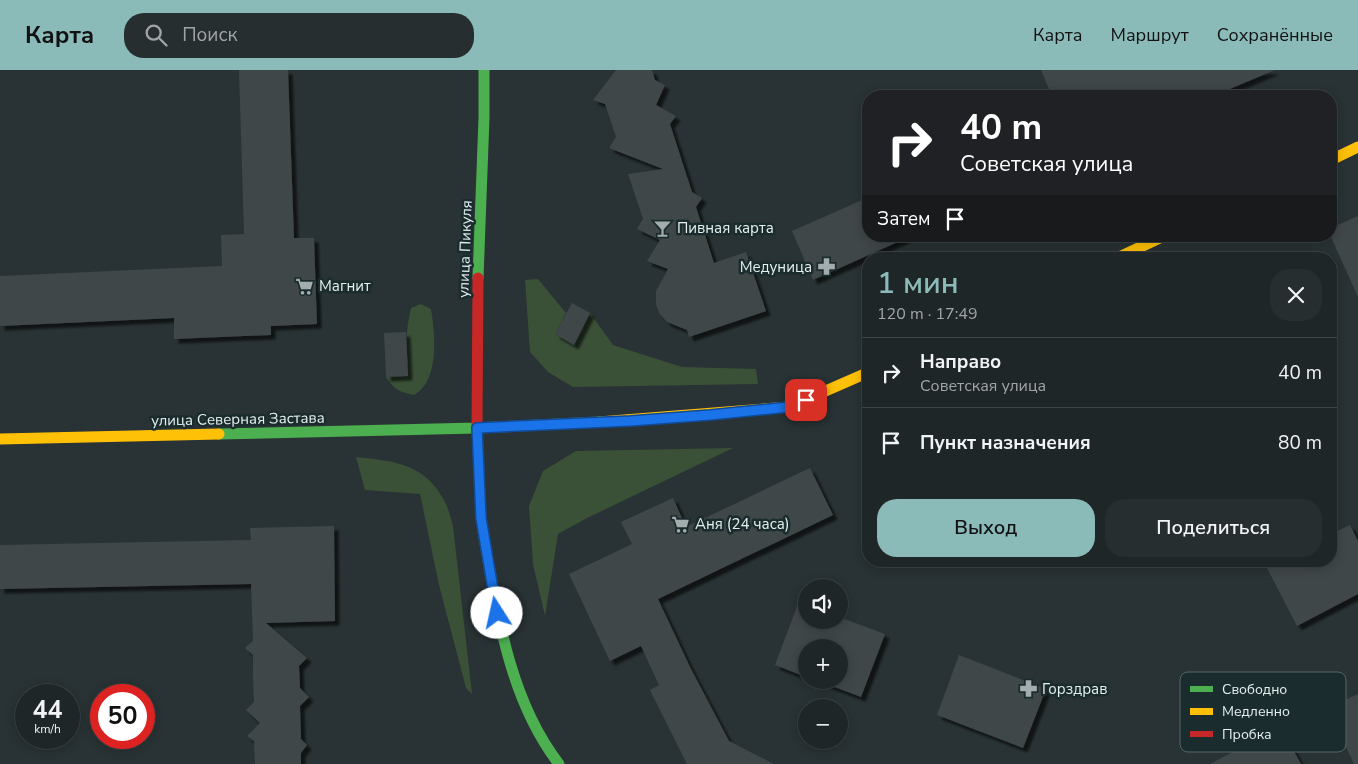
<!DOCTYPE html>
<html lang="ru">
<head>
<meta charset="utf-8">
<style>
  :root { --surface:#1f2627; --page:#272e2f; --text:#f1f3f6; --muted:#a1a5a7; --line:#3c4344; --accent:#8bbbb9 }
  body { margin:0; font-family:"Nunito Sans",sans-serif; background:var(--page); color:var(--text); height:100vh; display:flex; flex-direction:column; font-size:19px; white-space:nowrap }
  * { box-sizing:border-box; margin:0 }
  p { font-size:16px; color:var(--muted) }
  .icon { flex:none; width:28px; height:28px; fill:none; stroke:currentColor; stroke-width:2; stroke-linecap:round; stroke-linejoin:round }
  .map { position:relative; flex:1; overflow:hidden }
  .side { position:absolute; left:862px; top:182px; width:475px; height:315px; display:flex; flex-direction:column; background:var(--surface); border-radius:20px; box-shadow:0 2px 12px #0003,0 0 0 1px var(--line) }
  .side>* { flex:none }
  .top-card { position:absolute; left:862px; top:20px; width:475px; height:152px; border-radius:20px; box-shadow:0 2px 12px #0003,0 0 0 1px var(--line); background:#202124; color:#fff; overflow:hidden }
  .tools { position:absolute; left:798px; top:509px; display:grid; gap:10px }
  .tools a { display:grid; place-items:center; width:50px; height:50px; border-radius:50%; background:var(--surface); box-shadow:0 2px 12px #0003,0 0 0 1px var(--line); font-size:25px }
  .speed { position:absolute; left:15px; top:614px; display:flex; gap:10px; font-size:25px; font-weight:700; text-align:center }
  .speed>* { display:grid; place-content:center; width:65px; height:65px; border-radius:50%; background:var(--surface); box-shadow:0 2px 12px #0003,0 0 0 1px var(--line); line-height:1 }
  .speed small { font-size:12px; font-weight:400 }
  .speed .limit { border:8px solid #d22; background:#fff; color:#111 }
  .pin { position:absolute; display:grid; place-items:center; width:42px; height:42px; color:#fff; margin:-21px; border-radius:10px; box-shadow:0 2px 8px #0006 }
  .me { position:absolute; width:55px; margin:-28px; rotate:350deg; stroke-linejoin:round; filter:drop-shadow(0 0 4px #0008) }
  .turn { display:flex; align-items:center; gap:18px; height:105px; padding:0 15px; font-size:22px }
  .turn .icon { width:65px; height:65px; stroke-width:2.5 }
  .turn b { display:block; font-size:35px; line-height:42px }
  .then { display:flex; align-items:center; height:48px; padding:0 15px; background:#0003; gap:10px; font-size:19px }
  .round { display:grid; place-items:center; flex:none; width:52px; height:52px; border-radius:20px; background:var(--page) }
  .head { display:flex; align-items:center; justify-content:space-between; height:85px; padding:0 15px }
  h1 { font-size:30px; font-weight:600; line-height:38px; color:var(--accent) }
  .action { display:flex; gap:10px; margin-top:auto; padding:10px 15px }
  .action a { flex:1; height:58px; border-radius:20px; background:var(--accent); color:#111; font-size:20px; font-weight:600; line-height:58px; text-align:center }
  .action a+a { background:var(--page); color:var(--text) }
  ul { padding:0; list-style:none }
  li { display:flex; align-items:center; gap:15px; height:70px; padding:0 15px; border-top:1px solid var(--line) }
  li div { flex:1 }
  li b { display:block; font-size:19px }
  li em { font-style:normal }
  header { display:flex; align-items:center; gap:30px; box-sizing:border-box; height:70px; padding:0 25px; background:var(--accent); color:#111 }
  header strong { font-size:24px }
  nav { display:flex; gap:28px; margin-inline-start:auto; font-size:18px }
  .search { width:350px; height:45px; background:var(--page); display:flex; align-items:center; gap:12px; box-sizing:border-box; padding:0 18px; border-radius:20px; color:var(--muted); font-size:19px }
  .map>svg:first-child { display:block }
  .green { fill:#3a5137 }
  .building { fill:#404749; filter:url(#shadow) }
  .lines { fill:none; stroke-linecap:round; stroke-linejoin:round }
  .fast { stroke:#4caf50; stroke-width:11 }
  .slow { stroke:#ffc107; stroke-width:11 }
  .jam { stroke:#c62828; stroke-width:11 }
  .route-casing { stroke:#114b97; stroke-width:12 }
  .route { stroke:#1a73e8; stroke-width:9 }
  .labels { text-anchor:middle; stroke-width:5; stroke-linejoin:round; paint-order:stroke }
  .poi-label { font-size:15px; fill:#e5eff0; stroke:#1b2c2e; text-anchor:start }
  .street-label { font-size:15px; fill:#e5eff0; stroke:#1b2c2e }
  .key { fill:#1b2c2e; stroke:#586668; stroke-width:1 }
  .key-label { font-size:14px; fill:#e5eff0 }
</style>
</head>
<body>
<header>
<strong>Карта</strong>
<div class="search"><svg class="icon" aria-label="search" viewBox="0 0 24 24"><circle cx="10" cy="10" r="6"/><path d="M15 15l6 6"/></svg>Поиск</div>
<nav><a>Карта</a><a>Маршрут</a><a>Сохранённые</a></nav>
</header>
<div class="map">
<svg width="1358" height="694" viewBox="0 0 1358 694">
  <defs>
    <filter id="shadow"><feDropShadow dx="4.5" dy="4.5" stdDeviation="1" flood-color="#0009"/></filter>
  </defs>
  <rect width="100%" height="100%" fill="#293234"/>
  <g class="green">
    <path d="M538 209 566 243 555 264 573 274 590 243 613 275 682 297 756 299 758 314 573 317 548 302 530 282 525 210Z"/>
    <path d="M421 234 431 239C435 263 440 311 414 325 399 322 394 319 386 307L408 306C406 280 405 263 411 238Z"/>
    <path d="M733 378 587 448 558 464 545 546 533 494 529 436 543 401 576 381Z"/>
    <path d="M356 387C395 391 427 394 446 434 449 441 451 449 453 456L472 624 466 618 439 515 420 424 365 420Z"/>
  </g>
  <g class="building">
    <path d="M239 0H288L294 168H314L317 254 271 256V265L174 269V248L0 256V206L222 196 221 165 244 164Z"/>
    <path d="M616 0H652L655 10 665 15 656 35 676 46 670 54 692 122 702 128 696 137 714 193 746 182 766 241 689 267 687 260 667 252 659 243 656 234V221L668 199 647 191 660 170 637 159 643 149 628 104 663 99 609 78 616 67 605 34 593 30Z"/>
    <path d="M1041 0H1275L1213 26H1052Z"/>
    <path d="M869 127V166H911L813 210 792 161Z"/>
    <path d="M1358 146V227L1331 167V158Z"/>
    <path d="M572 233 590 243 574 275 555 264Z"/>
    <path d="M406 262 408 306 386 307 384 263Z"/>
    <path d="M810 398 833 445 658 529 691 599 729 671 774 694H687L650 620 659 615 641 576 610 591 569 504 632 474 621 452 673 428 686 457Z"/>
    <path d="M1350 455 1358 471V524L1297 556 1267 498 1279 491H1331V464Z"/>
    <path d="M334 456 335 551 266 553 307 588 299 596 300 618 309 627 300 636 301 669 307 675 301 683V694H255L254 671 247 666 260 653 246 640 254 632 253 609V585L245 578 253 571 251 514 0 519V475L251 470 250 458Z"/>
    <path d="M799 531 806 534V550H839V547L885 564 861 627 816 610H839V578H806V607L775 595Z"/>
    <path d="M959 585 1046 619 1023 678 937 645Z"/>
    <path d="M1358 624V694H1354L1328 638Z"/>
    <path d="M1281 657 1301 694H1210Z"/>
  </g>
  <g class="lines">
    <g class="fast">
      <path d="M478 208 484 48V0"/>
      <path d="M219 364 477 358 599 352"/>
      <path d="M483 461C497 540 508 628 559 694"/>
    </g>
    <g class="slow">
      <path d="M1331 90 1358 77"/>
      <path d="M1115 189 1164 166"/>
      <path d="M599 352 789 337 869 302"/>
      <path d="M0 369 219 364"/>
    </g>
    <path class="jam" d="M478 208 477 358 481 448 483 461"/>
  </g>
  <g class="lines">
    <defs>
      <path id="route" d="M497 543 481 448 477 358 630 351 710 345 789 337 806 330"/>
    </defs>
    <use href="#route" class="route-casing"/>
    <use href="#route" class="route"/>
  </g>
  <defs>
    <symbol id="bar-bare" viewBox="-9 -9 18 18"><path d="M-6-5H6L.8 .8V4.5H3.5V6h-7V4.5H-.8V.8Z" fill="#a3adae" stroke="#1b2c2e" stroke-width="2.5" paint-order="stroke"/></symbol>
    <symbol id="pharmacy-bare" viewBox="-9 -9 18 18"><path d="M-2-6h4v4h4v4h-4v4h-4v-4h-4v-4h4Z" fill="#a3adae" stroke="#1b2c2e" stroke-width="2.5" paint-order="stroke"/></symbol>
    <symbol id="supermarket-bare" viewBox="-9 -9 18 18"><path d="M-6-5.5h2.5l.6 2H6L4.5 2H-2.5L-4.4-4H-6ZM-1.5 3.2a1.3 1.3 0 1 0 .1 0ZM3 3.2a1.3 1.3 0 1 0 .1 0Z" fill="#a3adae" stroke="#1b2c2e" stroke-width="2.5" paint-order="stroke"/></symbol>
  </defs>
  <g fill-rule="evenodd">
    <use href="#bar-bare" x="650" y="146" width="25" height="25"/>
    <use href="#pharmacy-bare" x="814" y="184" width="25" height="25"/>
    <use href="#supermarket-bare" x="292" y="204" width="25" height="25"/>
    <use href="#supermarket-bare" x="668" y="442" width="25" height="25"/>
    <use href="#pharmacy-bare" x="1016" y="606" width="25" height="25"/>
  </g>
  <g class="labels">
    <g class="poi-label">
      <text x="677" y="163">Пивная карта</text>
      <text x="812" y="202" text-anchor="end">Медуница</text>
      <text x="319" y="221">Магнит</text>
      <text x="695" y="459">Аня (24 часа)</text>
      <text x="1042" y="624">Горздрав</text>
    </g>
    <g class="street-label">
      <text transform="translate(465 179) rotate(-88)" y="5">улица Пикуля</text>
      <text transform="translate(238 349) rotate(-1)" y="5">улица Северная Застава</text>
    </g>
  </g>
  <rect x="1180" y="602" width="166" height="80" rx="8" class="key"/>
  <rect x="1190" y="616" width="23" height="6" fill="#4caf50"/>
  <rect x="1190" y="638" width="23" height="7" fill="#ffc107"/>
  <rect x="1190" y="661" width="23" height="6" fill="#c62828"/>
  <g class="key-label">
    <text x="1222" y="624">Свободно</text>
    <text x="1222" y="646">Медленно</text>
    <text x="1222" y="669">Пробка</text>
  </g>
</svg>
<div class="tools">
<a><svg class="icon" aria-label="sound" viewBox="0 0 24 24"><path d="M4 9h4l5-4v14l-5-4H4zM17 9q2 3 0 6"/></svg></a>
<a>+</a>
<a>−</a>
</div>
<div class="speed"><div>44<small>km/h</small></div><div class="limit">50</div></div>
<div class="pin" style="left:806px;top:330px;background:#d93025"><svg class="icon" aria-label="arrive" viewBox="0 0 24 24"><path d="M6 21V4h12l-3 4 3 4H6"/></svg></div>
<svg class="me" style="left:497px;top:543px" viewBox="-20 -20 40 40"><circle r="19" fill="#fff"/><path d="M0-13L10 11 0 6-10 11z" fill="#1a73e8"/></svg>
<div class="top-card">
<div class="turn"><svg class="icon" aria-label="right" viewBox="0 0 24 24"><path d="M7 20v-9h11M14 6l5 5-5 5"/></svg><div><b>40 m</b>Советская улица</div></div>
<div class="then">Затем<svg class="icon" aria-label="arrive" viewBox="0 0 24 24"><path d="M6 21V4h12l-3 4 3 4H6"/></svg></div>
</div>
<section class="side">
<div class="head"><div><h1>1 мин</h1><p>120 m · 17:49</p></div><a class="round"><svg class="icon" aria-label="close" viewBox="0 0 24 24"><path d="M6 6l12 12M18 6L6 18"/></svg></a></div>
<ul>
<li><svg class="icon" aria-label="right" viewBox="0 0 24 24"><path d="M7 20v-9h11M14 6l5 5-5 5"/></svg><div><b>Направо</b><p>Советская улица</p></div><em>40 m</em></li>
<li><svg class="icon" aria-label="arrive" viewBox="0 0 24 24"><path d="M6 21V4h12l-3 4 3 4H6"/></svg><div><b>Пункт назначения</b></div><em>80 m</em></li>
</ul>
<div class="action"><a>Выход</a><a>Поделиться</a></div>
</section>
</div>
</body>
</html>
